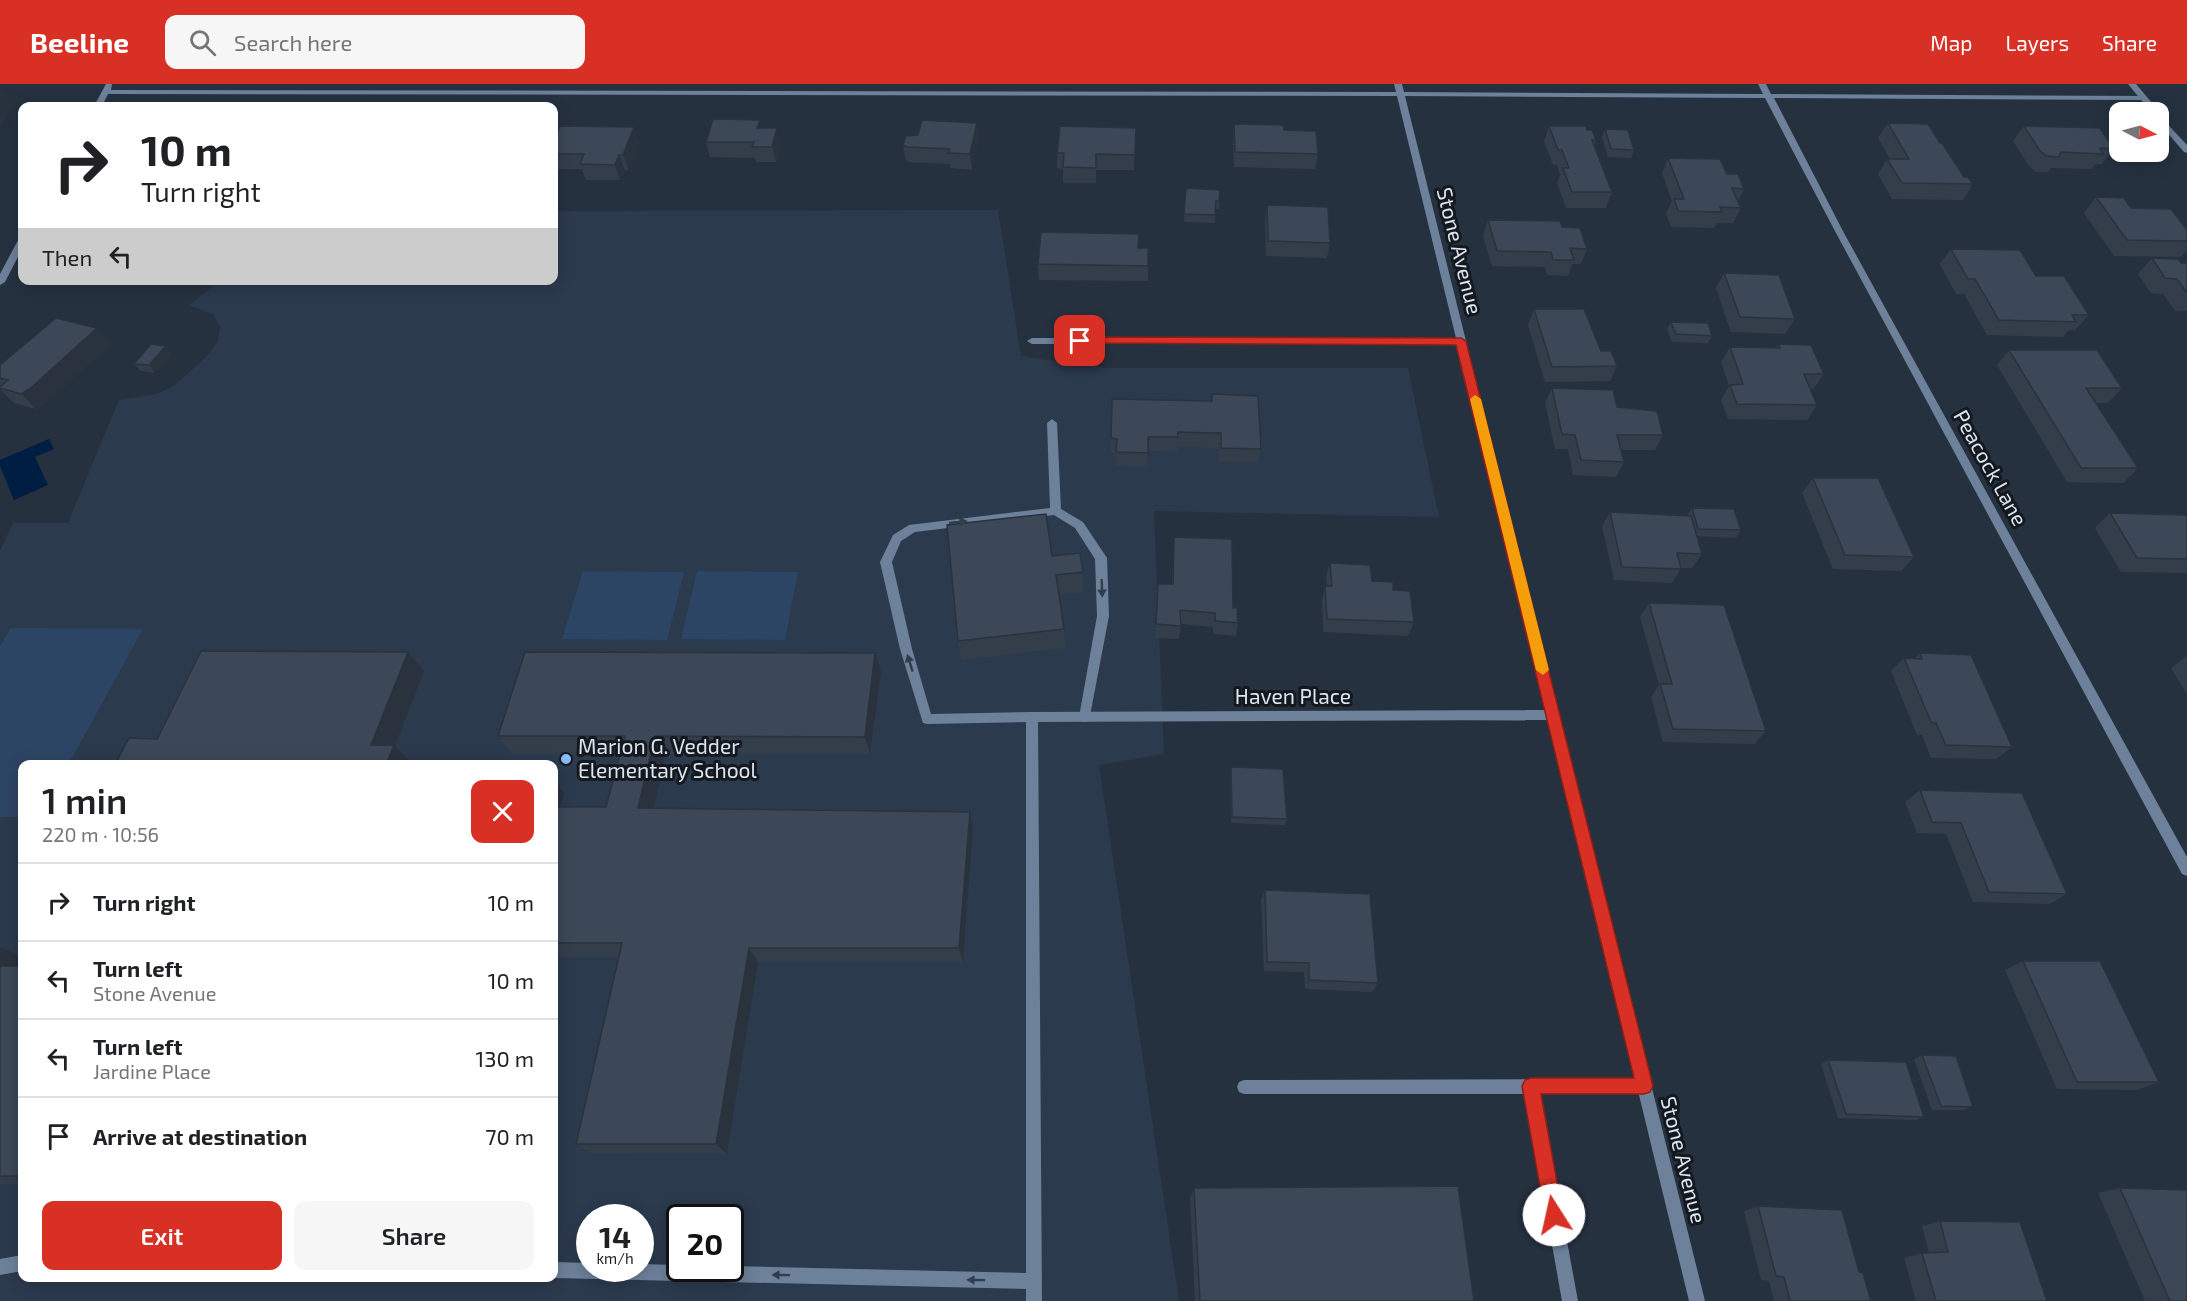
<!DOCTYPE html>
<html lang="en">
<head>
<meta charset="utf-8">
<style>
  :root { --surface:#fff; --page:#f6f6f6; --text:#202124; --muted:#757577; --line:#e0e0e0; --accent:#d93025 }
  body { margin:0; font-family:"Exo 2",sans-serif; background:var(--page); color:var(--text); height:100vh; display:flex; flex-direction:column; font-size:22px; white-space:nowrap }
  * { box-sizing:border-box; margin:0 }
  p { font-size:20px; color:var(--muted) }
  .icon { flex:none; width:33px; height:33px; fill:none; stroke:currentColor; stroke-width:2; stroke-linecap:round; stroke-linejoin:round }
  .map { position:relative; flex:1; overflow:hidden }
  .side { position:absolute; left:18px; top:676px; width:540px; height:522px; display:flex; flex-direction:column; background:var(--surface); border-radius:12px; box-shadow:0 3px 15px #0003 }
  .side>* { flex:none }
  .top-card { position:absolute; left:18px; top:18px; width:540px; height:183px; border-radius:12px; box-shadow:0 3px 15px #0003; background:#fff; color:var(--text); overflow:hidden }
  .needle { width:39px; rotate:96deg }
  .tools { position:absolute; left:2109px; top:18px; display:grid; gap:12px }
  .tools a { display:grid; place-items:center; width:60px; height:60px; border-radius:12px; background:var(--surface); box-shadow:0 3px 15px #0003; font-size:30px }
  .speed { position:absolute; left:576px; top:1120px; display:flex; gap:12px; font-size:30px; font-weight:700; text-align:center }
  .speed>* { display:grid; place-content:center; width:78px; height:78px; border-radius:50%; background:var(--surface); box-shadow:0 3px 15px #0003; line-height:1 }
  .speed small { font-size:15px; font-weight:400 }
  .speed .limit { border:3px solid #111; border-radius:9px; background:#fff; color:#111 }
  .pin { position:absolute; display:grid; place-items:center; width:51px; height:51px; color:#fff; margin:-26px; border-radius:12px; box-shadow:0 3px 9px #0006 }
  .me { position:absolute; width:66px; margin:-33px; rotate:350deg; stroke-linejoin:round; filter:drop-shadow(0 0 4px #0008) }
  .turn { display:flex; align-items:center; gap:21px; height:126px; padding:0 24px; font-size:27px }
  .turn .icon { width:78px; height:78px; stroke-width:2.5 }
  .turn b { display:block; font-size:42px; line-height:51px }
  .then { display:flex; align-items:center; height:57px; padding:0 24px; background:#0003; gap:12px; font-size:22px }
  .round { display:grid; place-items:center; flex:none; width:63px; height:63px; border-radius:12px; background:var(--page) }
  .overview { display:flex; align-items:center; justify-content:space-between; height:102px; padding:0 24px }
  h1 { font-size:36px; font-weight:600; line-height:45px }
  .action { display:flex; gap:12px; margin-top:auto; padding:12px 24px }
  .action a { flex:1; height:69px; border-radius:12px; background:var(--accent); color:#fff; font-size:24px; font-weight:600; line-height:69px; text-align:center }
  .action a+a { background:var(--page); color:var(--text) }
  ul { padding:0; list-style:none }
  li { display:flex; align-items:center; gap:18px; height:78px; padding:0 24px; border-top:2px solid var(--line) }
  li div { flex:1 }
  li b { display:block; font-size:22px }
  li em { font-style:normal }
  header { display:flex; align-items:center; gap:36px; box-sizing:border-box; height:84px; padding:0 30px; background:var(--accent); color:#fff }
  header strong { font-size:28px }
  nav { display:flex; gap:33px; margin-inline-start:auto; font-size:21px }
  .search { width:420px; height:54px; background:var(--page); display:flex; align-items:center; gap:15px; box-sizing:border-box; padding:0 21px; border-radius:12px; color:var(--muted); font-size:22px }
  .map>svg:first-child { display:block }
  .built { fill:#2c3a4e; fill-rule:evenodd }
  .green { fill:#2d4564 }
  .water { fill:#001d43 }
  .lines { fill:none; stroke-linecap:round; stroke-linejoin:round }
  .service { fill:#6d819a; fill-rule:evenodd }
  .minor { fill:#6d819a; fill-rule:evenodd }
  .tertiary { fill:#6d819a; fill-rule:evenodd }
  .wall { fill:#343e4b }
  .shaded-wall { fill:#2a323d }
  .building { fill:#3c4857; stroke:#2a323d; stroke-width:1.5 }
  .oneway { fill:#333d4a }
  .route { fill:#d93025; stroke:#8d1f18; stroke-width:1.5 }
  .slow { fill:#f59e0b }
  .poi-dot { fill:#88bafc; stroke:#14191f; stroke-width:2 }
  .labels { text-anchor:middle; stroke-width:6; stroke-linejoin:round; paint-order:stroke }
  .street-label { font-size:21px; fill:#dde4ee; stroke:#14191f }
  .poi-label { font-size:21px; fill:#dde4ee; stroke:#14191f; text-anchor:start }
</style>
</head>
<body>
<header>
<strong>Beeline</strong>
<div class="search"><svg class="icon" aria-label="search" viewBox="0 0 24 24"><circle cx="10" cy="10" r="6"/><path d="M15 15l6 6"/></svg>Search here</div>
<nav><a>Map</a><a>Layers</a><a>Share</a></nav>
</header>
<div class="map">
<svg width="2187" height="1217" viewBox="0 0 2187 1217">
  <rect width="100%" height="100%" fill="#263140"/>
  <path class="built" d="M998 126 1021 272 1106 284H1408L1439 433 1154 427 1164 670 1099 681 1179 1217H0V467L13 439H68L119 316 157 310 175 301 207 272 218 257 220 243 213 230 189 221 219 197 554 196V127ZM22 681H554V1194H22ZM590 1134H640V1185H590ZM680 1134H730V1185H680Z"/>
  <g class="green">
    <path d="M583 487 684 488 667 556 562 555Z"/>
    <path d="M697 487 798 488 785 556 681 555Z"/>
    <path d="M11 544 143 545 68 681H22V733H0V562Z"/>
  </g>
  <path class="water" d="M49 355 54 365 35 373 48 401 14 416 0 382V376Z"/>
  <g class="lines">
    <g class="service">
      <path d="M1052 335 1057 339 1061 425 1083 438 1107 474 1109 532 1089 637 1085 638 1081 637 1079 633 1097 532 1095 475 1075 444 1054 431 915 448 901 457 892 478 912 565 931 630 1032 628 1036 629 1038 633 1042 1217H1026V1205L554 1194V1178L590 1179V1185H640V1180L680 1181V1185H730V1182L1026 1189V638L927 640 923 639 900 565 880 478 893 451 909 441 1050 424 1047 339Z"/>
      <path d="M1644 995 1649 997 1651 1002 1649 1007 1644 1009 1540 1010 1578 1217H1562L1525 1010H1244L1239 1008 1237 1003 1239 998 1244 996Z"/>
      <path d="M22 1171V1187L0 1191V1175Z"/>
    </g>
    <g class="minor">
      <path d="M106 0H112L111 6 1396 8 1394 0H1402L1404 8 1763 10 1758 0H1766L1771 10 2146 12 2147 14 2143 16 1774 14 1844 149 2187 773V792L2182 790 1836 149 1765 14 1405 12 1705 1217H1689L1548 636 1032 638 1028 637 1026 633 1028 629 1032 628 1546 626 1457 260H1032L1027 257 1032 254H1456L1397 12 108 10 102 22H94Z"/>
      <path d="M22 155V165L5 198 0 201V190L17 158Z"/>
    </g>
    <g class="tertiary">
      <path d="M2128 0H2136L2158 26 2159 28 2158 29 2151 28Z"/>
      <path d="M2158 30 2187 61V69L2184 68 2158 38Z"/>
    </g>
  </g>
  <g class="wall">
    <path d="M1888 39 1940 59 1964 93 1973 100 1963 116 1892 115 1878 90 1887 75H1890L1878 54Z"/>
    <path d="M1234 40 1284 46 1318 70 1315 85 1234 83 1233 55Z"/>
    <path d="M1549 42 1587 46 1596 56 1594 61 1612 108 1606 124H1566L1557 99 1560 91 1557 81H1553L1544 57Z"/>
    <path d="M2024 42 2114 65 2102 80H2095L2092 85 2051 84 2048 88H2036L2029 82 2013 57Z"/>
    <path d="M762 44 781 59 776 78H756L755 74 710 73 706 58Z"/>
    <path d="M1136 44 1134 86H1096V99H1063V85L1057 84V69Z"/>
    <path d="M1605 45 1634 66 1631 74 1608 73 1602 53Z"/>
    <path d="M979 54 972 86 950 84V80L909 78 906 76 903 61Z"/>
    <path d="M554 56 640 58 629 86H625L620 96H586L582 85H554Z"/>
    <path d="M1668 74 1727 90 1744 105 1738 117 1741 124 1733 139H1716L1714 144 1671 143 1666 130 1672 117 1662 89Z"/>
    <path d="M1186 104 1219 117V125H1216L1215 139 1184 138Z"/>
    <path d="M2096 113 2131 124 2187 146V166L2181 173 2114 172 2084 129Z"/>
    <path d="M1267 121 1330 159 1327 174 1266 172 1265 136Z"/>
    <path d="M1488 136 1562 143 1587 165 1581 180H1572L1568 192 1547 191 1545 183 1492 182 1483 152Z"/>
    <path d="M1951 165 2036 192 2089 231 2075 246H2069L2063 253 1987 251 1964 210H1956L1940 180Z"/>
    <path d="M2152 174 2187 179V227H2175L2163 210 2151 209 2138 190Z"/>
    <path d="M1038 180 1148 182V197L1039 196Z"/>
    <path d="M1724 189 1795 235 1785 250 1731 248 1716 204Z"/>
    <path d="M1534 225 1601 267 1617 282 1610 297 1545 298 1528 241Z"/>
    <path d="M1671 238 1712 252 1708 259 1672 258 1667 245Z"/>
    <path d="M110 259 48 317 36 325 14 319 0 305V281Z"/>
    <path d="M1778 260 1824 290 1813 305H1811L1817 321 1807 336 1728 335 1721 316 1729 302 1721 278 1730 263 1776 264Z"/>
    <path d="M2009 266 2122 304 2108 319H2096L2138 384 2123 399 2067 398 1997 281Z"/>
    <path d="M172 269 155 289 141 287 134 280Z"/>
    <path d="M1552 304 1617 323 1663 351 1655 366H1621L1624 378 1616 393 1573 391 1568 365H1555L1545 319Z"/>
    <path d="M1212 310 1261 365 1258 379 1219 378V364L1177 363V368L1148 367 1147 383 1116 382V370L1110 369 1111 354 1211 317Z"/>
    <path d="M1813 394 1914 473 1901 487 1833 485 1802 409Z"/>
    <path d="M1692 424 1741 446 1736 454 1697 452 1702 470 1692 484H1681V485L1672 499 1614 496 1602 442 1610 428 1687 431Z"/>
    <path d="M2110 429 2187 431V489L2121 488 2095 444Z"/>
    <path d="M1174 453 1233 524 1238 539 1236 552 1213 550V543L1181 540 1179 555 1155 554 1158 500H1172Z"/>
    <path d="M1052 472 1083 488V508L1059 511 1064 545 1065 564 961 576 958 557Z"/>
    <path d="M1330 479 1393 506 1414 538 1408 552 1323 548 1322 516 1325 502H1327L1326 493Z"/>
    <path d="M1649 519 1766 647 1754 660 1663 658 1651 613 1659 601 1640 533Z"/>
    <path d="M875 569 881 588 870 670H666L653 724 970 728 973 744 963 878H758L727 1070 591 1069 576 1060 619 873H554V696L564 709 560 723H606L620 670H512L498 652Z"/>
    <path d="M1920 569 2012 663 1996 675 1931 674 1922 651H1917L1891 587 1904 574 1914 575Z"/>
    <path d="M2187 572V610L2171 584Z"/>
    <path d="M1231 683 1287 735 1285 741 1231 739 1230 689Z"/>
    <path d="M1920 706 2067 810 2049 820 1973 818 1946 750 1917 749 1905 718Z"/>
    <path d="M1265 806 1378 899 1372 908 1305 905 1304 888 1264 887 1261 816Z"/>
    <path d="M0 863 22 873V878L20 882H22V1100H0Z"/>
    <path d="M2023 877 2159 998 2137 1006 2057 1005 2005 886Z"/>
    <path d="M1922 971 1973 1023 1964 1026H1932L1914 975Z"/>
    <path d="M1828 976 1924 1033 1916 1036 1838 1034 1821 980Z"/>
    <path d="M1194 1104 1474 1217H1195L1190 1114Z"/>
    <path d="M2120 1104 2187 1217H2145L2098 1109Z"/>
    <path d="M1758 1122 1871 1217H1774L1769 1197 1761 1196 1744 1127Z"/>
    <path d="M1940 1137 2047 1217H1916L1904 1174 1922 1169H1929L1922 1142Z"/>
  </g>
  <g class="shaded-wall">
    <path d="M1 6 13 22 0 43V8Z"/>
    <path d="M760 36 763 51 757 44Z"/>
    <path d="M977 39 979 54 972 86 970 70Z"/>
    <path d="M634 43 640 58 629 86 623 71Z"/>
    <path d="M777 44 781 59 776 78 772 63Z"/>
    <path d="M619 71 625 86 620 96 615 81Z"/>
    <path d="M97 244 110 259 48 317 36 325 21 310Z"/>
    <path d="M166 262 172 269 155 289 149 281Z"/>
    <path d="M408 568 424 587 395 662 411 678 410 681H386L371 661Z"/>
    <path d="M875 569 881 588 870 670 865 653Z"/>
    <path d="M655 652 666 670 650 740 638 724Z"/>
    <path d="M554 696 564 709 556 739 554 737Z"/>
    <path d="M970 728 973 744 963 878 959 864Z"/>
    <path d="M0 863 22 873V877L13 895 0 889Z"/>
    <path d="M749 864 758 878 727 1070 716 1060Z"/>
  </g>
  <g class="building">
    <path d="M713 35 760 36 757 44H777L772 63H752L754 58H706Z"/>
    <path d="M922 36 977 39 970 70 948 69 950 65 907 63 903 61 906 52 918 51Z"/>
    <path d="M1888 39 1928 40 1940 59H1942L1964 93H1968L1973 100 1902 99 1887 75H1909Z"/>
    <path d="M1234 40 1283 41 1284 46 1316 47 1318 70 1235 68Z"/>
    <path d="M560 42 634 43 623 71H619L615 81 580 80 584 70H554V56Z"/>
    <path d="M1060 42 1136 44 1135 71 1096 70V84L1063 83 1064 69H1057Z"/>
    <path d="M1549 42H1586L1587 46H1592L1596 56H1592L1612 108H1572L1563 84H1569L1562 66H1558Z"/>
    <path d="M2024 42 2100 44 2114 65 2100 64 2103 70 2061 68 2059 73 2047 72 2040 67Z"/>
    <path d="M1605 45 1628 46 1634 66 1611 65Z"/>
    <path d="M1668 74 1720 75 1727 90H1738L1744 105 1732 104 1741 124 1720 123 1722 128 1678 127 1674 115H1684Z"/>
    <path d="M1186 104 1220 106 1219 117H1216L1215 131 1184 130Z"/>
    <path d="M2096 113 2124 114 2131 124 2171 125 2187 146V157L2127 156Z"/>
    <path d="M1267 121 1328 123 1330 159 1268 157Z"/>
    <path d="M1488 136 1560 137 1562 143 1580 144 1587 165 1570 164 1574 176H1553L1551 168 1497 167Z"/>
    <path d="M1041 148 1139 150 1138 164H1148V182L1038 180Z"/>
    <path d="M1951 165 2020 166 2036 192H2064L2089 231H2072L2076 238 1999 236 1975 195H1968Z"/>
    <path d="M2152 174 2178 175 2181 179H2187V209L2177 195 2165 194Z"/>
    <path d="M1724 189 1779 191 1795 235 1740 233Z"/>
    <path d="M1534 225H1584L1601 267H1611L1617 282 1552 283Z"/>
    <path d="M56 234 97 244 33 302 21 310 0 304V303L8 296 0 294V281Z"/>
    <path d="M1671 238 1708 239 1712 252 1676 250Z"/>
    <path d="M151 260 166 262 149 281 134 280Z"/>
    <path d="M1778 260 1811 261 1824 290H1804L1817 321 1737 320 1730 301 1743 300 1730 263 1780 264Z"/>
    <path d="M2009 266H2097L2122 304H2086L2138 384H2081Z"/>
    <path d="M1552 304 1613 306 1617 323 1657 327 1663 351H1617L1624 378 1581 376 1575 351 1562 350Z"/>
    <path d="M1212 310 1258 312 1261 365 1221 364V349L1178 348V353H1148V369L1116 368 1117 355 1111 354 1112 315 1212 317Z"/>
    <path d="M1813 394H1878L1914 473 1845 471Z"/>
    <path d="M1692 424 1734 425 1741 446 1698 445Z"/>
    <path d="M1610 428 1691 432 1702 470 1677 469 1681 485 1622 483Z"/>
    <path d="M2110 429 2187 431V475L2137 474Z"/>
    <path d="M1046 430 1052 472 1080 469 1083 488 1056 491 1064 545 958 557 947 441Z"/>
    <path d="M1174 453 1232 455 1233 524 1237 523 1238 539 1215 537V529L1180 526 1181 542 1156 540 1158 500H1173Z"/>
    <path d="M1330 479 1370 481 1372 497 1393 498V506L1410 507 1414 538 1327 535 1325 502H1332Z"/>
    <path d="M1649 519 1724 521 1766 647 1673 645 1660 600H1672Z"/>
    <path d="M201 567 408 568 371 661H394L386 681H115L129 654 157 655Z"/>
    <path d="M525 568 875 569 865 653 655 652 638 724 970 728 959 864H749L716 1060H576L622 859H554V723H606L625 652H498Z"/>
    <path d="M1920 569 1971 571 2012 663 1946 661 1936 639 1931 638 1904 574 1922 575Z"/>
    <path d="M1231 683 1283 685 1287 735 1232 733Z"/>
    <path d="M1920 706 2022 709 2067 810 1989 808 1961 739 1932 738Z"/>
    <path d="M1265 806 1370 810 1378 899 1309 896V879L1267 878Z"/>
    <path d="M2023 877H2100L2159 998H2077Z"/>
    <rect x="0" y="882" width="22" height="210"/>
    <path d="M1922 971 1956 972 1973 1023 1941 1022Z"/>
    <path d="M1828 976 1906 978 1924 1033 1846 1030Z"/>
    <path d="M1458 1102 1474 1217H1200L1194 1104Z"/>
    <path d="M2120 1104 2187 1106V1217H2170Z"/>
    <path d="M1758 1122 1842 1126 1859 1188 1863 1189 1871 1217H1790L1784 1193 1776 1192Z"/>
    <path d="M1940 1137 2020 1138 2047 1217H1936L1922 1169 1948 1168Z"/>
  </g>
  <defs><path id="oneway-solid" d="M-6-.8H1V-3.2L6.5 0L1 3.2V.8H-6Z" transform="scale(1.5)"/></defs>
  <g class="oneway">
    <use href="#oneway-solid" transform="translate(958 438) rotate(-6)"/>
    <use href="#oneway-solid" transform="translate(1102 504) rotate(88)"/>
    <use href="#oneway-solid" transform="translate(910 579) rotate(-107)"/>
    <use href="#oneway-solid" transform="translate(781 1191) rotate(-179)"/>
    <use href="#oneway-solid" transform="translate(976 1196) rotate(-179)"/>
  </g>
  <path class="route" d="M1080 253 1461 254 1466 257 1653 1002 1650 1008 1644 1010H1541L1563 1131 1560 1137 1554 1140 1548 1137 1545 1131 1522 1002 1525 996 1531 994H1634L1456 261 1076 259 1074 257Z"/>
  <path class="slow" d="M1475 311 1481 315 1549 586 1543 591 1536 586 1470 315Z"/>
  <circle class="poi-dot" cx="566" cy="675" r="6"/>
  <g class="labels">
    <g class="street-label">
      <text transform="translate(1459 167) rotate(76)" y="7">Stone Avenue</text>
      <text transform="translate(1990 384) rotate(61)" y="7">Peacock Lane</text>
      <text x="1293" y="620">Haven Place</text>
      <text transform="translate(1683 1076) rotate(76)" y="7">Stone Avenue</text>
    </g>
    <g class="poi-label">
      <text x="578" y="670">Marion G. Vedder<tspan x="578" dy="24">Elementary School</tspan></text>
    </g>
  </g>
</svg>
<div class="tools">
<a><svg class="needle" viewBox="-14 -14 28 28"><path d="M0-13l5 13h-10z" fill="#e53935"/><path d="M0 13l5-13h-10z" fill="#757577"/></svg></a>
</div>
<div class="speed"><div>14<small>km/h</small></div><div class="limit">20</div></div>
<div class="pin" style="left:1080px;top:257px;background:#d93025"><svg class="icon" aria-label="arrive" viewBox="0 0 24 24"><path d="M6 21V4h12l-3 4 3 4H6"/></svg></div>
<svg class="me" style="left:1554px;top:1131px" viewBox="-20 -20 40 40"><circle r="19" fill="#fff"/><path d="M0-13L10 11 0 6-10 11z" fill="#d93025"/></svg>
<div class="top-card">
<div class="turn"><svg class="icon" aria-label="right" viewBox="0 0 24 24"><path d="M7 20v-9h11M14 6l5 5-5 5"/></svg><div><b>10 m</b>Turn right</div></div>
<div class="then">Then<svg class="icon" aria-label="left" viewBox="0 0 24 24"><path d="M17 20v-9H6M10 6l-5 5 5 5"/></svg></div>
</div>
<section class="side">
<div class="overview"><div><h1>1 min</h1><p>220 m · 10:56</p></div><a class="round" style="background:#d93025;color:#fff"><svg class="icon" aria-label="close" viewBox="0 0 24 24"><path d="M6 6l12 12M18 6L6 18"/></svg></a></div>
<ul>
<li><svg class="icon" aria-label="right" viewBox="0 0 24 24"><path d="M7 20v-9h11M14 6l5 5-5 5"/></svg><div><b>Turn right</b></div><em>10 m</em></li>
<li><svg class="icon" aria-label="left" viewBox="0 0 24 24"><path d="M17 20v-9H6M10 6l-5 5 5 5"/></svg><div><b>Turn left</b><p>Stone Avenue</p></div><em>10 m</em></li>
<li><svg class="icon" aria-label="left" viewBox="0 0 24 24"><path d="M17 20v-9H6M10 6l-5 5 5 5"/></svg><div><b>Turn left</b><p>Jardine Place</p></div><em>130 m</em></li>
<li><svg class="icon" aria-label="arrive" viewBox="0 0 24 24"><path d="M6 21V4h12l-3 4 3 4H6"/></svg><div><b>Arrive at destination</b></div><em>70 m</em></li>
</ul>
<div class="action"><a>Exit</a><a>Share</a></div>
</section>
</div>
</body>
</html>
